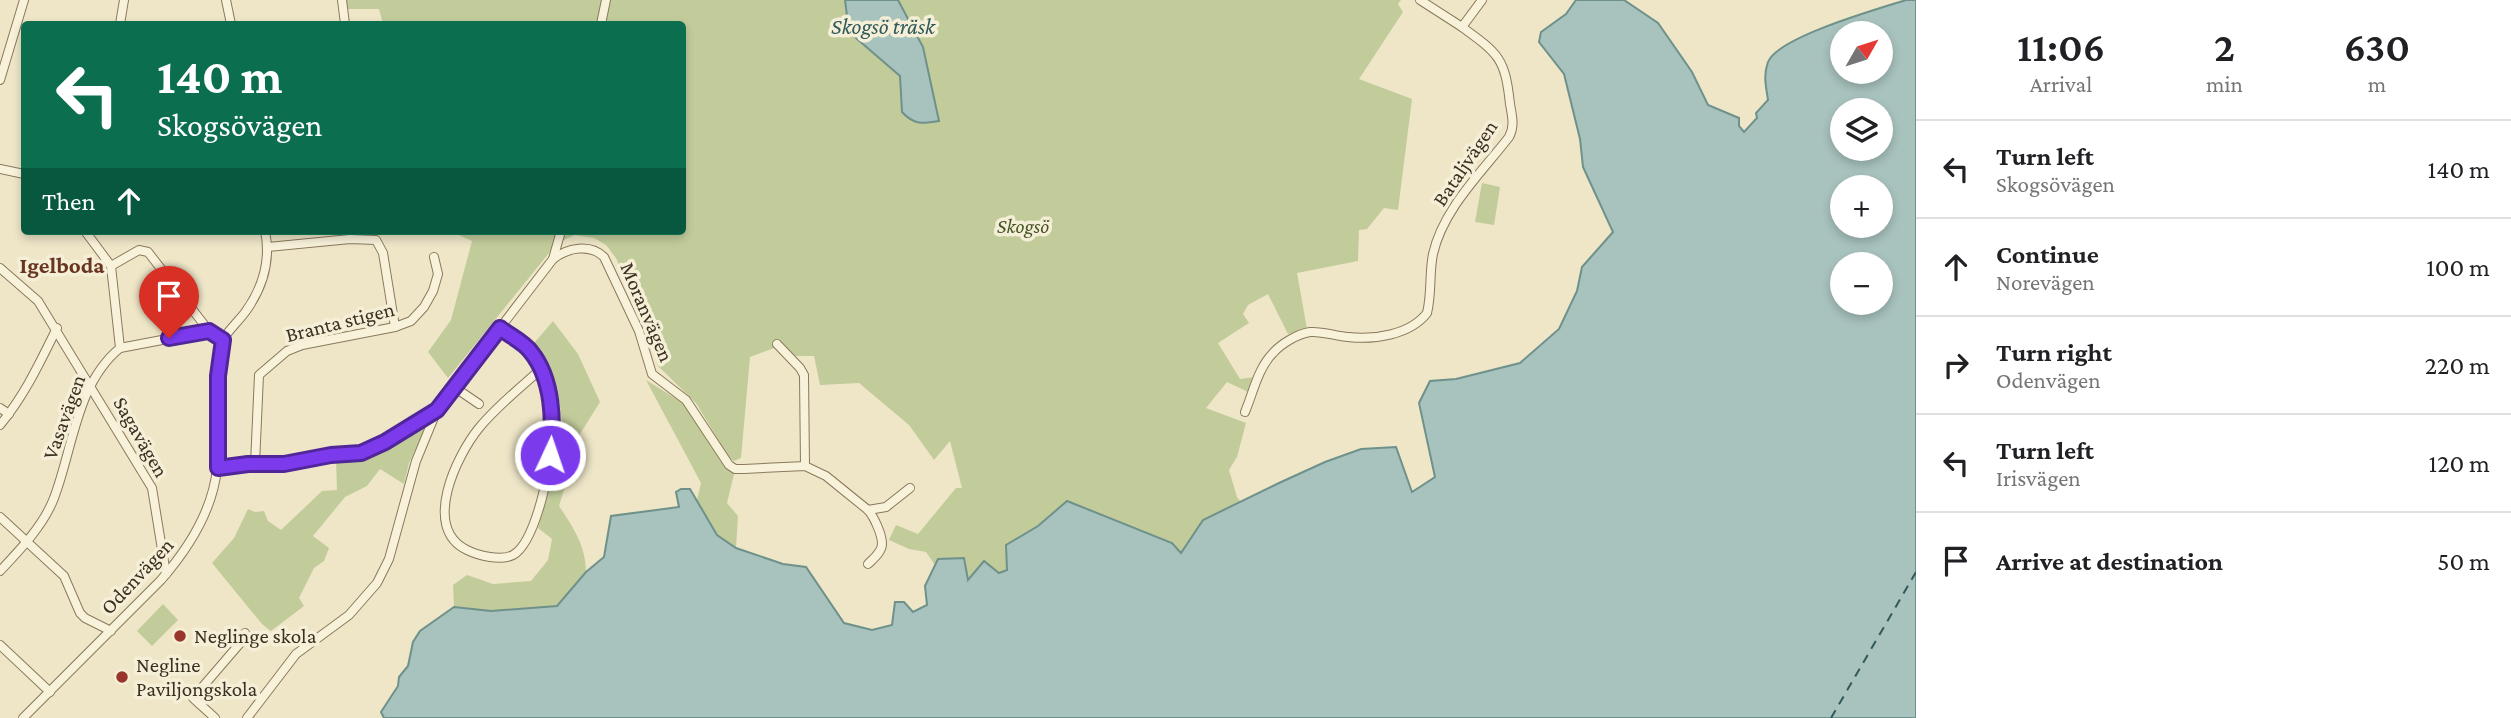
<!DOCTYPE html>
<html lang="en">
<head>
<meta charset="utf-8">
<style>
  :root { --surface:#fff; --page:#f2f2f2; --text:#202124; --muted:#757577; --line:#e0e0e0 }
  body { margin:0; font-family:"Crimson Pro",serif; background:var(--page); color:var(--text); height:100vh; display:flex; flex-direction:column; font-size:26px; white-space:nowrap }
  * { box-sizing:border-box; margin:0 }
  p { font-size:23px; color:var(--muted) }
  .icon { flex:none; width:38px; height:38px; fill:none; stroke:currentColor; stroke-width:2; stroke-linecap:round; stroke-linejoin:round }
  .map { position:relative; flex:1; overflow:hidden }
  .panel { display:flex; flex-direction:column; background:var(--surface); width:595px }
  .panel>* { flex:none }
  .guide { position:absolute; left:21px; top:21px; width:665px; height:214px; border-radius:7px; box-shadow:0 4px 10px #0003; background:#0b6e4f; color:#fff; overflow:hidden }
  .needle { width:46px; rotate:51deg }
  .fabs { position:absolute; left:1830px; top:21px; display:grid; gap:14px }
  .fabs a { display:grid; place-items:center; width:63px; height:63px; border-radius:50%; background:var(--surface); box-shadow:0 4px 10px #0003; font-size:35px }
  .pin { position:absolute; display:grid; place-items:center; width:60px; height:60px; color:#fff; margin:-72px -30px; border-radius:50% 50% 50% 0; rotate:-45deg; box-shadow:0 0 7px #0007 }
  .pin .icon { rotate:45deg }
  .me { position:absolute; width:77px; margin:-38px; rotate:3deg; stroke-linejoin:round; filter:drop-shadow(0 0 5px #0008) }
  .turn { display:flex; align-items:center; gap:24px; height:147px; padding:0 21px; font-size:32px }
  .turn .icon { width:91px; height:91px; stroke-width:2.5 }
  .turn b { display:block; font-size:49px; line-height:60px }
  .then { display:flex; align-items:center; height:66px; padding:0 21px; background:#0003; gap:14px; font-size:26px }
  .eta { display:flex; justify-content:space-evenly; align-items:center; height:119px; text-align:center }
  .eta b { font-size:42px; font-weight:600; line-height:49px }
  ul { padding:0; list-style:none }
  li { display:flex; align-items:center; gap:21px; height:98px; padding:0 21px; border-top:2px solid var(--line) }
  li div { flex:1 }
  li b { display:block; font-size:26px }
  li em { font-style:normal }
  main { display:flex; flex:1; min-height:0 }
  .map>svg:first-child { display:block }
  .green { fill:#c2cc9b }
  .water { fill:#a8c2bd; stroke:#6f918b; stroke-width:2; fill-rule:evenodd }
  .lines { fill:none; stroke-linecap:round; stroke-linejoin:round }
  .ferry { stroke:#2f595a; stroke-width:2; stroke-dasharray:9 7; stroke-linecap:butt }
  .minor-casing { stroke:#8a795c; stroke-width:10 }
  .minor { stroke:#f9f2db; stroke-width:8 }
  .route-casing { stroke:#51269a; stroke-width:18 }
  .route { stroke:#7c3aed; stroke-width:12 }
  .poi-dot { fill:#98362d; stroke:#f6efd7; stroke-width:2.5 }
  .labels { text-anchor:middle; stroke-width:7; stroke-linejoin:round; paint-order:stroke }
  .street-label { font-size:21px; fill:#3a2f20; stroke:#f6efd7 }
  .park-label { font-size:21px; font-style:italic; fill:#465627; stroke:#f6efd7 }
  .poi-label { font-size:21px; fill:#3a2f20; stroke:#f6efd7; text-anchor:start }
  .water-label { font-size:23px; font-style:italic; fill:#2f595a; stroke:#f6efd7 }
  .neighbourhood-label { font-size:23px; font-weight:bold; fill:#673520; stroke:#f6efd7 }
</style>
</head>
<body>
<main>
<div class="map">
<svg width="1916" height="718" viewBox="0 0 1916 718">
  <rect width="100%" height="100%" fill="#eee6c7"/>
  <g class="green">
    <path d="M346 0H1401L1398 4 1403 12 1359 79 1412 99 1398 210 1384 208 1367 229 1359 230 1358 261 1297 273 1307 329 1288 334 1268 294 1248 305 1243 314 1249 323 1218 343 1240 379 1254 377 1248 392 1227 382 1206 408 1246 423 1237 457 1229 470 1237 497 1336 628 1216 718 935 565 926 552 909 549 889 540 896 525 918 534 956 488H962L950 441 934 460 909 425 859 383 820 385 814 356H786L777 347 750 357 741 458 734 461 728 456 696 403 658 366 643 321 616 258 606 245 594 238 575 235 557 243 448 378 428 352 451 320 472 241 450 231H682V24H383L379 9H348Z"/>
    <path d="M1482 183 1500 187 1494 225 1475 222Z"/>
    <path d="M553 321 578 354 600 402 570 450 567 480 559 506C573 527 586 546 586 572L557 606 491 611 454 607 453 585 467 575 493 584 531 581 548 560 552 539 538 528 553 475 556 431H562C562 400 554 371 534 347L535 342Z"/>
    <path d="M646 380 683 403 718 457 734 474 727 503 738 516 736 548 717 535 697 500 701 483Z"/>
    <path d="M420 424 425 428 409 463 404 484 380 469 367 486 345 497 313 536 329 548 324 561 314 568 299 598 304 606 271 631 262 624 212 563 234 538 248 509 255 512 264 511 268 521 281 530 322 491 337 490 336 459 357 457Z"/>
    <path d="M163 604 178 620 152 646 137 631Z"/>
  </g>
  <g class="water">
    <path d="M845 0H898L923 47 939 121C922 124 914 125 902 112L900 76 849 32Z"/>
    <path d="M1576 0H1624L1658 23 1692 72 1708 105 1739 118V126L1744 132 1757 118 1756 113 1768 100C1766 86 1763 76 1768 62 1778 37 1878 9 1906 0H1916V718H384L381 712 398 686 399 677 408 666 413 642 420 631 454 607 491 611 557 606 586 572 604 557 611 516 679 507 676 492 681 489H690L717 535 736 548 783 564 806 567 844 623 872 630 892 625 895 602H904L913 612 927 605 925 586 938 559 964 558 968 580 984 561 999 573 1007 570 1006 545 1038 526 1067 501 1172 543 1181 553 1203 520 1279 483 1325 462 1361 449 1396 447 1412 492 1435 477 1419 403 1430 381 1456 379 1520 363 1559 329 1577 291 1582 267 1613 232 1583 167 1580 139 1564 74 1539 42 1541 32 1566 14ZM1843 33H1881V72H1843ZM1843 110H1881V149H1843ZM1843 187H1881V226H1843ZM1843 264H1881V303H1843Z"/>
  </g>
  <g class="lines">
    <path class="ferry" d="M1831 718 1916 572"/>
    <defs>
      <g id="minor">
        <path d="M226 0 231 24"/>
        <path d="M342 0 345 24"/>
        <path d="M1420 0 1462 27 1482 0"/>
        <path d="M120 24 124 0"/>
        <path d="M601 24 606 0"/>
        <path d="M0 80 24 0"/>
        <path d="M0 169 24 174"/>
        <path d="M268 247 350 239 376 240 383 253 395 327"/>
        <path d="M553 259C567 248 590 243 604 257L639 331 652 374 686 400 729 465 735 469H744L805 466 826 476 868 510C874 517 882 534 882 544 882 552 873 559 868 564"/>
        <path d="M111 266 139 250 148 252 209 331"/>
        <path d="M0 268 38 301 152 488 166 574"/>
        <path d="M500 328C517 342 531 347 540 369 549 387 553 410 553 431 553 457 537 542 513 555 501 561 479 556 467 550 421 528 457 455 479 428 497 406 520 388 541 369"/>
        <path d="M777 344 800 368 804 375 805 466"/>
        <path d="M120 348 209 331 223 340"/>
        <path d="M454 387 479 404"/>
        <path d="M0 408 9 414"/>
        <path d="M1245 412C1253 393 1258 368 1273 353 1281 344 1297 334 1310 332 1322 331 1336 336 1348 337 1374 340 1410 335 1427 313 1432 293 1429 273 1433 254 1443 209 1482 172 1509 137 1515 126 1512 116 1510 104 1505 58 1499 54 1462 27"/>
        <path d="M0 425C25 395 40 362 57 328"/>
        <path d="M255 464 259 375 287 351 302 345 395 327 411 321 424 307 433 291 438 274 434 257"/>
        <path d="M218 468 248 464H284L331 455 361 453 385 442 436 410"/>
        <path d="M868 510 886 507 910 488"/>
        <path d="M0 517 64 576 80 613 85 618 111 631"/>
        <path d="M0 571C19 551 44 525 54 498 73 449 76 384 120 348L111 266 85 231"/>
        <path d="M0 645 50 692"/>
        <path d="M23 718 161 580C188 549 213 510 217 468 220 445 217 421 217 399 218 381 215 356 223 340 228 330 239 321 246 311 263 287 271 260 265 231"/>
        <path d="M215 718 193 698 242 641 245 633"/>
        <path d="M247 718 296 654 349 615 377 583 389 559 416 461 437 410 553 259 561 231"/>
      </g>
    </defs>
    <use href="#minor" class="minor-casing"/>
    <use href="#minor" class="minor"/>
  </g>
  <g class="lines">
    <defs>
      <path id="route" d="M169 338 209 331 223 340 218 376V468L248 464H284L331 455 361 453 385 442 437 410 500 328C510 336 524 342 531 352 553 379 554 422 550 455"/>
    </defs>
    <use href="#route" class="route-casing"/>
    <use href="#route" class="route"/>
  </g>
  <g class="poi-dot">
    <circle cx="180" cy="636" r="7"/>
    <circle cx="122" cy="677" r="7"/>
  </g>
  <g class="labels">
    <g class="street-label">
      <text transform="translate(1465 163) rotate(-56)" y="7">Bataljvägen</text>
      <text transform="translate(647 312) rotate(67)" y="7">Moranvägen</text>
      <text transform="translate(340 322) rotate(-14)" y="7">Branta stigen</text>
      <text transform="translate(64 417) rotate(-70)" y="7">Vasavägen</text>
      <text transform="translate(141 437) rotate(60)" y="7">Sagavägen</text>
      <text transform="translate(137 576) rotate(-47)" y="7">Odenvägen</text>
    </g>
    <g class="park-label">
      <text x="1023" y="233">Skogsö</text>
    </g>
    <g class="poi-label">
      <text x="194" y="643">Neglinge skola</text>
      <text x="136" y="672">Negline<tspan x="136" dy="24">Paviljongskola</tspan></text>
    </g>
    <g class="water-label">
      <text x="883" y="34">Skogsö träsk</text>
    </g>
    <g class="neighbourhood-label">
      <text x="62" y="273">Igelboda</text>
    </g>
  </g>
</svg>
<div class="fabs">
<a><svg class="needle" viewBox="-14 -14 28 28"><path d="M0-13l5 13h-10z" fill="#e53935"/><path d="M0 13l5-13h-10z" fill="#757577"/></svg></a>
<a><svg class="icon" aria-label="layers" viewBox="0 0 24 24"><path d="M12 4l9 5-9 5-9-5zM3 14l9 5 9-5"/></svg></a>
<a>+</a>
<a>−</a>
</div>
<div class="pin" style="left:169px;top:338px;background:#d93025"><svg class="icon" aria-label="arrive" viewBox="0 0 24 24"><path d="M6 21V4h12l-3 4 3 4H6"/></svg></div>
<svg class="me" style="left:550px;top:455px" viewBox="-20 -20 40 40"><circle r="17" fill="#7c3aed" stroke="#fff" stroke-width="3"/><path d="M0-11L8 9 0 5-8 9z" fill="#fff"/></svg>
<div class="guide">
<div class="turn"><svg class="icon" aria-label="left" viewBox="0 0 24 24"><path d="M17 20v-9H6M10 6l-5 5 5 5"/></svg><div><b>140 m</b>Skogsövägen</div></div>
<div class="then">Then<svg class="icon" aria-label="ahead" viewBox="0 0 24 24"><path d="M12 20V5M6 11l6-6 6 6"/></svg></div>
</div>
</div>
<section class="panel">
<div class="eta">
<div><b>11:06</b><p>Arrival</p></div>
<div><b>2</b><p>min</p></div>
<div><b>630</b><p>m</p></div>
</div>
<ul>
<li><svg class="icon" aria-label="left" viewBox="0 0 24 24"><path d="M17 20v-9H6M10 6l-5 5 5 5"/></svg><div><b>Turn left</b><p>Skogsövägen</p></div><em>140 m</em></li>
<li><svg class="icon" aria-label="ahead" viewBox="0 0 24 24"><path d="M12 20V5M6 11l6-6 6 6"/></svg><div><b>Continue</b><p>Norevägen</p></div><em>100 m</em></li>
<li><svg class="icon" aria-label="right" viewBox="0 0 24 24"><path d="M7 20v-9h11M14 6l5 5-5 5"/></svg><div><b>Turn right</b><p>Odenvägen</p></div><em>220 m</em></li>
<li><svg class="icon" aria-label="left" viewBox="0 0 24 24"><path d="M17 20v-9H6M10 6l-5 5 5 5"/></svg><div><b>Turn left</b><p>Irisvägen</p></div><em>120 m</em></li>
<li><svg class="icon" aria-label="arrive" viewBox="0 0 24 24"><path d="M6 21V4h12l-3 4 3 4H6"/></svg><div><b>Arrive at destination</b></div><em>50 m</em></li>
</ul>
</section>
</main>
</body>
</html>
